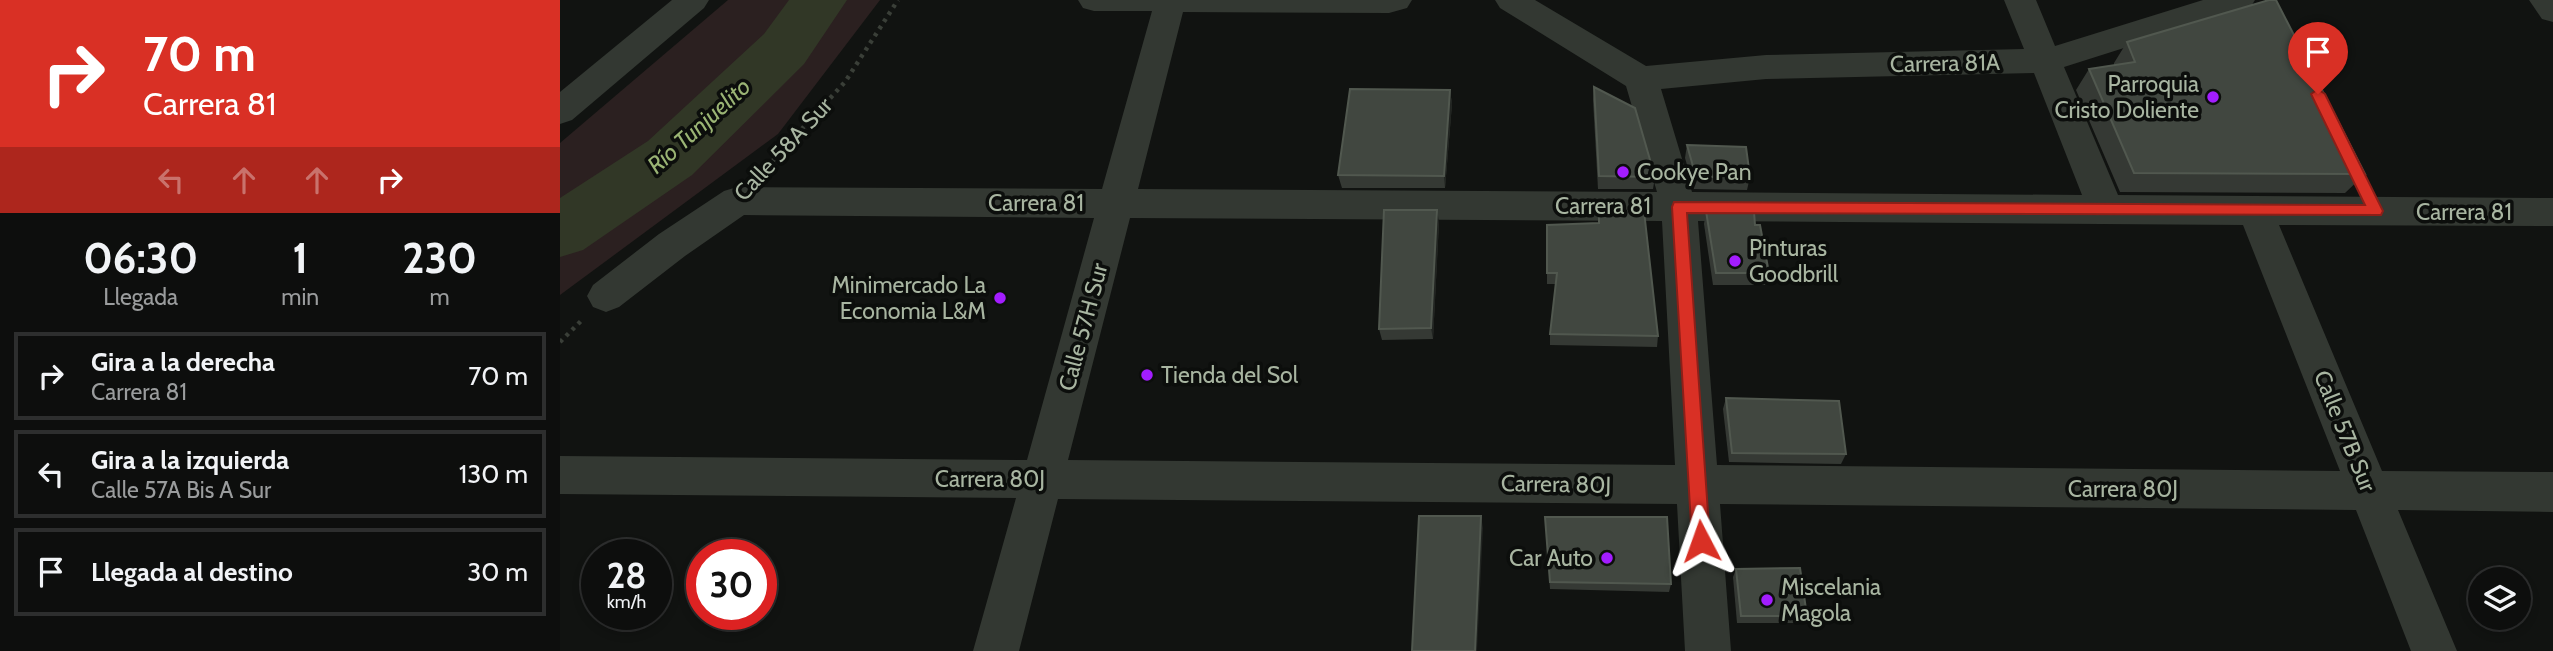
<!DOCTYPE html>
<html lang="es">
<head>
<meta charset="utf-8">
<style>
  :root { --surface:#0d0e0d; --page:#161716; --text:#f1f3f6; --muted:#9a9c9d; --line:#2d2e2e }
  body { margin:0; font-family:Cabin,sans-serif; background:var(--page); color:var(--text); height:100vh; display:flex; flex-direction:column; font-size:26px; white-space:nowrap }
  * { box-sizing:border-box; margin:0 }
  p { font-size:23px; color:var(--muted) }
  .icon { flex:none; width:38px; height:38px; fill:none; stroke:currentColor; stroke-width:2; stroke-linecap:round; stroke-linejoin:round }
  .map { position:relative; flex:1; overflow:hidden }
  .details { display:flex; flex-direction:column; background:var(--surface); width:560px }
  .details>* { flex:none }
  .hud { background:#d93025; color:#fff; overflow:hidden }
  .fabs { position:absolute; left:1908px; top:567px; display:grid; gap:14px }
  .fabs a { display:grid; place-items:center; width:63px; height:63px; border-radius:50%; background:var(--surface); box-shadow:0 4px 10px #0003,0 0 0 2px var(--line); font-size:35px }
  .speed { position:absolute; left:21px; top:539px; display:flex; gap:14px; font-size:35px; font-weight:700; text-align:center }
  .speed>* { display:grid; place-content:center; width:91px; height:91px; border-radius:50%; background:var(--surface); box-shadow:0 4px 10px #0003,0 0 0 2px var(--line); line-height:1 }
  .speed small { font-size:18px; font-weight:400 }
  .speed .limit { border:10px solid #d22; background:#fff; color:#111 }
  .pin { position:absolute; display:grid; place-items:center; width:60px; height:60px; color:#fff; margin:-72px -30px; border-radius:50% 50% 50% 0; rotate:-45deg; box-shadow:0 0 7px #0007 }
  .pin .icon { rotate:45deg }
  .me { position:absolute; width:77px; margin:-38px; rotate:356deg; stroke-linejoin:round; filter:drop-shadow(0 0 5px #0008) }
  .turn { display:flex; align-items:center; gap:24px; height:147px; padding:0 28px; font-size:32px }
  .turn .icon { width:91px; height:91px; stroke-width:2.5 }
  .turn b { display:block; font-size:49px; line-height:60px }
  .lanes { display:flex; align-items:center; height:66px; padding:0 28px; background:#0003; justify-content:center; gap:35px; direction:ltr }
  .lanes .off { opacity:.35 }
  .eta { display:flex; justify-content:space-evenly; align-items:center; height:119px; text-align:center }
  .eta b { font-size:42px; font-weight:700; line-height:49px }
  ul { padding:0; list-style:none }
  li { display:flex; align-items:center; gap:21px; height:88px; margin:0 14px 10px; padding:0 14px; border:4px solid var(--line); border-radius:0px }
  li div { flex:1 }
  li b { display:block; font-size:26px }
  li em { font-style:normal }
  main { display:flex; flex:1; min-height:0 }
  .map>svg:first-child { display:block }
  .green { fill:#2b2020 }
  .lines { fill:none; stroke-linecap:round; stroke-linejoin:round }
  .river { fill:#313726; fill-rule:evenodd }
  .path { stroke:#3a3f38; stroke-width:4.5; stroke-dasharray:3.5 5; stroke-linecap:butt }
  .minor { fill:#333832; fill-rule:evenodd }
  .wall { fill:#353934 }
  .shaded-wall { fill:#212421 }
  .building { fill:#414740; stroke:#51584f; stroke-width:2 }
  .route { fill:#d93025; stroke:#8d1f18; stroke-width:2 }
  .poi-dot { fill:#a31dff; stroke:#0c0e0c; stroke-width:2.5 }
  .labels { text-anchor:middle; stroke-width:7; stroke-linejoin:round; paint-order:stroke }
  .street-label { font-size:23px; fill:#a8b5a1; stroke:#0c0e0c }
  .poi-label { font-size:23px; fill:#a8b5a1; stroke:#0c0e0c; text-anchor:start }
  .water-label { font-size:24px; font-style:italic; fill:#9ab474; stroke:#0c0e0c }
</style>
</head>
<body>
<main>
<section class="details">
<div class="hud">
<div class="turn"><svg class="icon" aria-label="right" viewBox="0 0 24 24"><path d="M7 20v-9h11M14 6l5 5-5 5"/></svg><div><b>70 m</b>Carrera 81</div></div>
<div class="lanes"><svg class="icon off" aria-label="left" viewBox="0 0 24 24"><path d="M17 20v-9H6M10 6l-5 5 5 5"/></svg><svg class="icon off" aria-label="ahead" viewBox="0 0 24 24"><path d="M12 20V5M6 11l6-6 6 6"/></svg><svg class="icon off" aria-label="ahead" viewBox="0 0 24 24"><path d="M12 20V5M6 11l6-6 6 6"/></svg><svg class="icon" aria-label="right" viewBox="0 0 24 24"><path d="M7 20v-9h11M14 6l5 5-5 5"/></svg></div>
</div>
<div class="eta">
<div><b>06:30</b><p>Llegada</p></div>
<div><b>1</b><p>min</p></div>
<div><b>230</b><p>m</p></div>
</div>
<ul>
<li><svg class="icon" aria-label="right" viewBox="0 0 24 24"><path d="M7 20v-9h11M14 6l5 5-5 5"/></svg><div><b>Gira a la derecha</b><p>Carrera 81</p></div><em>70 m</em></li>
<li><svg class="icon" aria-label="left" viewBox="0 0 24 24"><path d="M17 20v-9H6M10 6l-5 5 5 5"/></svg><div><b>Gira a la izquierda</b><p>Calle 57A Bis A Sur</p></div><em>130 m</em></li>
<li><svg class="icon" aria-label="arrive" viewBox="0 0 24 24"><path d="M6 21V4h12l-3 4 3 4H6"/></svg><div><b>Llegada al destino</b></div><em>30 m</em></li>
</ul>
</section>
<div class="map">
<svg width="1993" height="651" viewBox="0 0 1993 651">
  <rect width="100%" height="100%" fill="#111311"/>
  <path class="green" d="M168 0H320L218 134 0 295V143Z"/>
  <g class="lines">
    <path class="river" d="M229 0H287L244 64 132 175 23 250 0 257V198L88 141 204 34Z"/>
    <g class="path">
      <path d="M207 167 285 82 338 0"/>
      <path d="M0 342 21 321"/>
    </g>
    <g class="minor">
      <path d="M112 0H149L144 8 12 120 0 124V92Z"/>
      <path d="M518 0H852L847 8 829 13 623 12 578 189 1097 192 1066 86 940 8 935 0H975L1086 66 1206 55 1464 49 1444 0H1476L1495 46 1643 0H1695L1690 8 1504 67 1558 195 1993 198V226L1719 225 1822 471 1993 472V512L1838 510 1897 651H1851L1796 510 1160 504 1171 651H1125L1117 504 498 499 459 651H413L456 498 0 494V456L467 460 534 218 184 215 125 256 59 307 46 312 33 307 27 296 33 285 99 234 164 191 177 187 542 189 592 11H534L523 8ZM1474 73 1522 195 1132 192 1101 89 1206 79ZM570 218 1102 221 1115 465 508 460ZM1138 221 1683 225 1780 471 1157 465Z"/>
      <path d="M1969 0H1993V22L1982 19Z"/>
    </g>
  </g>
  <g class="wall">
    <path d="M1567 42 1805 174 1785 193 1560 192 1516 90 1529 69 1554 65V63Z"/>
    <path d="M1034 87 1095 177 1093 189H1038L1033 100Z"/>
    <path d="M890 90 892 104 885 188H782L778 175Z"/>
    <path d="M1127 145 1190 177 1187 190 1134 189 1125 158Z"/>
    <path d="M1039 211 1098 336 1097 347 990 345V334L996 284H987V225L1039 223Z"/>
    <path d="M1146 211 1195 225 1209 273 1205 285H1153L1144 224Z"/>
    <path d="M879 222 873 339 822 340 819 329Z"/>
    <path d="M1166 398 1286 454 1281 464 1169 462 1163 409Z"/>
    <path d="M985 517 1111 584 1109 592 990 589Z"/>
    <path d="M1176 569 1247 616 1242 623H1177L1173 577Z"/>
  </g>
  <g class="shaded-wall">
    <path d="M890 90 892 104 885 188 884 176Z"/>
    <path d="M877 210 879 222 873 339 871 328Z"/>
    <path d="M921 516 923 528 917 651H915Z"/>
  </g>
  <g class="building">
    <path d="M1709 0H1716L1805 174 1574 173 1529 69 1575 62 1567 42Z"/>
    <path d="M1034 87 1075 108 1095 177 1039 176Z"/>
    <path d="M790 89 890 90 884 176 778 175Z"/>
    <path d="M1127 145 1186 147 1190 177H1136Z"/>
    <path d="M824 210H877L871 328 819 329Z"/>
    <path d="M1039 211H1084L1098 336 990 334 997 273H987V225L1039 223Z"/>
    <path d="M1146 211 1194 212 1195 225H1200L1209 273H1156Z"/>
    <path d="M1166 398 1279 401 1286 454 1172 453Z"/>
    <path d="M859 516H921L915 651H852Z"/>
    <path d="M985 517H1107L1111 584 990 582Z"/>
    <path d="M1240 568 1247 616H1181L1176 569Z"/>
  </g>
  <path class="route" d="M1758 89 1765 94 1823 211 1821 215 1127 213 1150 541 1147 547 1141 549 1135 547 1132 541 1112 207 1114 202 1805 205 1751 94Z"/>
  <g class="poi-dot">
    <circle cx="1653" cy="97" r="7"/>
    <circle cx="1063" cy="172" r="7"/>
    <circle cx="1175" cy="261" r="7"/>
    <circle cx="440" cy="298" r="7"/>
    <circle cx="587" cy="375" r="7"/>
    <circle cx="1047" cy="558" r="7"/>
    <circle cx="1207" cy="600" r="7"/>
  </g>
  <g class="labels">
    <g class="street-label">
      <text transform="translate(1385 63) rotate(-1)" y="8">Carrera 81A</text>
      <text transform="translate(223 149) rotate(-47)" y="8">Calle 58A Sur</text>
      <text x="476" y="211">Carrera 81</text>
      <text x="1043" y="214">Carrera 81</text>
      <text x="1904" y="220">Carrera 81</text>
      <text transform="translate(523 327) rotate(-75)" y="8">Calle 57H Sur</text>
      <text transform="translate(1785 431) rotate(68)" y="8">Calle 57B Sur</text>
      <text x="430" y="487">Carrera 80J</text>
      <text transform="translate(996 484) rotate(1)" y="8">Carrera 80J</text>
      <text x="1563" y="497">Carrera 80J</text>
    </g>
    <g class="poi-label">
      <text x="1639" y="92" text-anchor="end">Parroquia<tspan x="1639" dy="26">Cristo Doliente</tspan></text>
      <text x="1077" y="180">Cookye Pan</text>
      <text x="1189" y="256">Pinturas<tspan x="1189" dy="26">Goodbrill</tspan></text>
      <text x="426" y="293" text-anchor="end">Minimercado La<tspan x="426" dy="26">Economia L&amp;M</tspan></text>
      <text x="601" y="383">Tienda del Sol</text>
      <text x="1033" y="566" text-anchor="end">Car Auto</text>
      <text x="1221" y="595">Miscelania<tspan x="1221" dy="26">Magola</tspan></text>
    </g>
    <g class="water-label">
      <text transform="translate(139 126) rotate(-42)" y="8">Río Tunjuelito</text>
    </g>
  </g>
</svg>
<div class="fabs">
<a><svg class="icon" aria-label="layers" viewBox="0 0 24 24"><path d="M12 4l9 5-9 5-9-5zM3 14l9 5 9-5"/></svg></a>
</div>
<div class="speed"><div>28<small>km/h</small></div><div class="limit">30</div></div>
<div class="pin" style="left:1758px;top:94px;background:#d93025"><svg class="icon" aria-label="arrive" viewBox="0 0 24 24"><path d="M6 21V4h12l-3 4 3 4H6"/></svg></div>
<svg class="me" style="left:1141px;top:541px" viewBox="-20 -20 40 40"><path d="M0-17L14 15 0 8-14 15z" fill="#d93025" stroke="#fff" stroke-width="4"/></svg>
</div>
</main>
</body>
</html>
